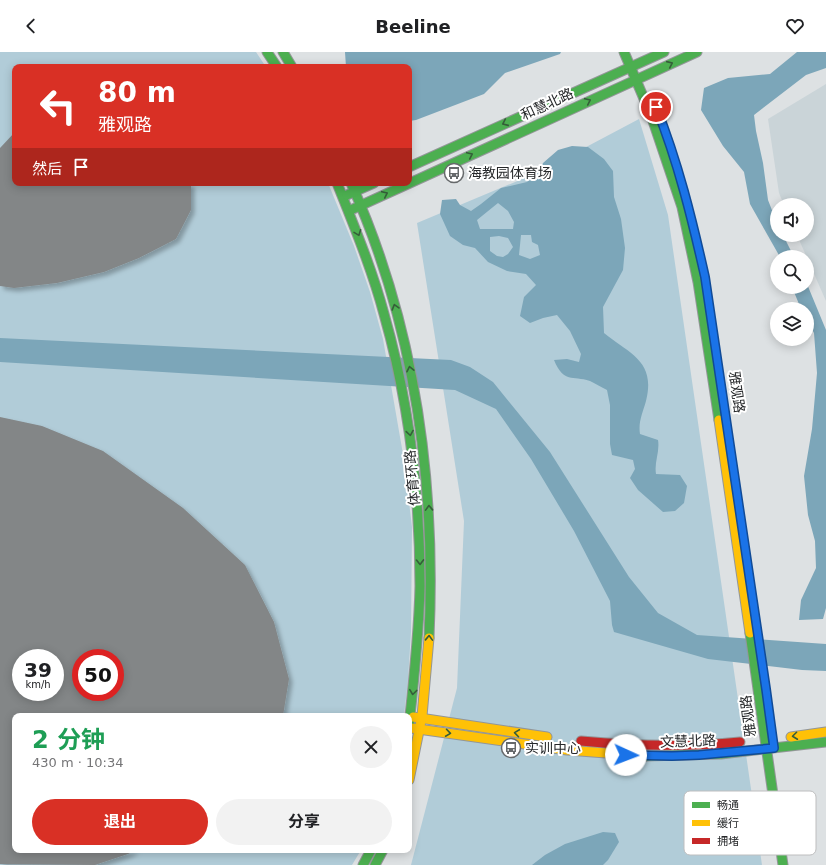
<!DOCTYPE html>
<html lang="zh">
<head>
<meta charset="utf-8">
<style>
  :root { --surface:#fff; --page:#f2f2f2; --text:#202124; --muted:#757577; --accent:#d93025 }
  body { margin:0; font-family:"DejaVu Sans","Noto Sans SC",sans-serif; background:var(--page); color:var(--text); height:100vh; display:flex; flex-direction:column; font-size:15px; white-space:nowrap }
  * { box-sizing:border-box; margin:0 }
  p { font-size:13px; color:var(--muted) }
  .icon { flex:none; width:22px; height:22px; fill:none; stroke:currentColor; stroke-width:2; stroke-linecap:round; stroke-linejoin:round }
  .map { position:relative; flex:1; overflow:hidden }
  .drawer { position:absolute; left:12px; top:661px; width:400px; height:140px; display:flex; flex-direction:column; background:var(--surface); border-radius:8px; box-shadow:0 2px 10px #0003 }
  .drawer>* { flex:none }
  .guide { position:absolute; left:12px; top:12px; width:400px; height:122px; border-radius:8px; box-shadow:0 2px 10px #0003; background:#d93025; color:#fff; overflow:hidden }
  .buttons { position:absolute; left:770px; top:146px; display:grid; gap:8px }
  .buttons a { display:grid; place-items:center; width:44px; height:44px; border-radius:50%; background:var(--surface); box-shadow:0 2px 10px #0003; font-size:20px }
  .speed { position:absolute; left:12px; top:597px; display:flex; gap:8px; font-size:20px; font-weight:700; text-align:center }
  .speed>* { display:grid; place-content:center; width:52px; height:52px; border-radius:50%; background:var(--surface); box-shadow:0 2px 10px #0003; line-height:1 }
  .speed small { font-size:10px; font-weight:400 }
  .speed .limit { border:6px solid #d22; background:#fff; color:#111 }
  .pin { position:absolute; display:grid; place-items:center; width:34px; height:34px; color:#fff; margin:-17px; border:2px solid #fff; border-radius:50%; box-shadow:0 1px 4px #0007 }
  .me { position:absolute; width:44px; margin:-22px; rotate:92deg; stroke-linejoin:round; filter:drop-shadow(0 0 3px #0008) }
  .turn { display:flex; align-items:center; gap:14px; height:84px; padding:0 20px; font-size:18px }
  .turn .icon { width:52px; height:52px; stroke-width:2.5 }
  .turn b { display:block; font-size:28px; line-height:34px }
  .then { display:flex; align-items:center; height:38px; padding:0 20px; background:#0003; gap:8px; font-size:15px }
  .round { display:grid; place-items:center; flex:none; width:42px; height:42px; border-radius:21px; background:var(--page) }
  .overview { display:flex; align-items:center; justify-content:space-between; height:68px; padding:0 20px }
  h1 { font-size:24px; font-weight:700; line-height:30px; color:#1e9e55 }
  .button { display:flex; gap:8px; margin-top:auto; padding:8px 20px }
  .button a { flex:1; height:46px; border-radius:24px; background:var(--accent); color:#fff; font-size:16px; font-weight:700; line-height:46px; text-align:center }
  .button a+a { background:var(--page); color:var(--text) }
  header { display:flex; justify-content:space-between; align-items:center; height:52px; padding:0 20px; background:var(--surface); font-size:18px; font-weight:700 }
  .map>svg:first-child { display:block }
  .built { fill:#cad4d8 }
  .green { fill:#b1ccd8; fill-rule:evenodd }
  .water { fill:#7ca6b9; fill-rule:evenodd }
  .building { fill:#838687; fill-rule:evenodd; filter:url(#shadow) }
  .lines { fill:none; stroke-linecap:round; stroke-linejoin:round }
  .fast-casing { stroke:#939698; stroke-width:11 }
  .slow-casing { stroke:#939698; stroke-width:11 }
  .jam-casing { stroke:#939698; stroke-width:11 }
  .fast { stroke:#4caf50; stroke-width:9 }
  .slow { stroke:#ffc107; stroke-width:9 }
  .jam { stroke:#c62828; stroke-width:9 }
  .oneway { stroke:#355e39 }
  .route-casing { stroke:#114b97; stroke-width:10 }
  .route { stroke:#1a73e8; stroke-width:7 }
  .labels { text-anchor:middle; stroke-width:4; stroke-linejoin:round; paint-order:stroke }
  .street-label { font-size:14px; fill:#26282a; stroke:#fff }
  .poi-label { font-size:14px; fill:#26282a; stroke:#fff; text-anchor:start }
  .key { fill:#fff; stroke:#bebebf; stroke-width:1 }
  .key-label { font-size:11px; fill:#26282a }
</style>
</head>
<body>
<header><svg class="icon" aria-label="back" viewBox="0 0 24 24"><path d="M15 5l-7 7 7 7"/></svg>Beeline<svg class="icon" aria-label="heart" viewBox="0 0 24 24"><path d="M12 20l-8-8c-3-5 5-10 8-4 3-6 11-1 8 4z"/></svg></header>
<div class="map">
<svg width="826" height="813" viewBox="0 0 826 813">
  <defs>
    <filter id="shadow"><feDropShadow dx="3.5" dy="3.5" stdDeviation="2" flood-color="#0004"/></filter>
  </defs>
  <rect width="100%" height="100%" fill="#dde1e3"/>
  <path class="built" d="M826 32V249L797 183H807V153H784L779 141 768 67Z"/>
  <g class="green">
    <path d="M0 0H256L266 15H15V131H328L354 194 370 240 383 287 404 408 412 475 411 580 408 628 404 664H15V798H361L352 813H0ZM21 606H55V640H21ZM81 606H115V640H81Z"/>
    <path d="M639 67 668 163 762 813H411L457 636 464 469 417 171 539 120Z"/>
  </g>
  <g class="water">
    <path d="M345 0H561L560 2 505 21 484 42 416 68 409 69V15H346Z"/>
    <path d="M797 0H826V16L806 23 754 63 756 79 763 111 768 148 777 171V183H783L794 205H780L750 152 744 120 723 94 701 58 704 36 728 26 770 22Z"/>
    <path d="M572 94 588 95 604 107 613 119 614 145 621 167 625 196 623 218 603 255 604 281C630 302 656 309 646 349 643 360 638 370 640 382L658 388C660 400 654 410 656 422L680 423 687 434 684 451 675 459 663 460 638 438 630 426 635 417 633 408 612 403 610 392V353L607 338C601 335 596 332 590 329 572 323 564 332 554 308L567 307 579 310 581 302 570 279 557 263 543 266 530 271 520 264 524 245 536 233 526 222 507 219 488 210 475 196 463 193 450 184 440 162 442 148 456 147 460 153 471 159 481 152 501 136 527 130 539 120 543 111 558 98ZM498 151 508 159 514 170 513 177H480L477 168ZM521 183H531L532 190 538 193 540 203 530 207 519 203ZM499 184 508 186 513 195 508 202 503 205 497 204 490 199V185Z"/>
    <path d="M807 232 826 278V556L823 567 799 568 801 548 816 516 815 489 808 463 804 424 812 377 817 321 814 281 807 268V257H801L792 235H807Z"/>
    <path d="M0 286 451 308 470 315 493 330 550 400 629 525 658 561 697 583 826 592V619L802 618 708 607 614 580 612 573 610 549 574 479 531 407 496 357 455 338 0 310Z"/>
    <path d="M603 780 615 781 619 790 608 808 603 813H532L545 803 565 792Z"/>
  </g>
  <g class="building">
    <path d="M15 80V131H191V158L176 187 139 206 104 220 57 231 14 236 0 234V96Z"/>
    <path d="M0 365 42 374 103 399 183 456 245 513 274 570 289 627 283 664H15V798H136L128 802 95 813 0 812ZM21 606H55V640H21ZM81 606H115V640H81Z"/>
  </g>
  <g class="lines">
    <defs>
      <g id="fast">
        <path d="M267 0 277 15"/>
        <path d="M283 0 292 15"/>
        <path d="M624 0 651 63 682 155 698 230 719 368"/>
        <path d="M409 115 664 0"/>
        <path d="M337 131C354 174 372 217 384 262 409 350 420 443 420 534 419 581 414 627 409 673"/>
        <path d="M351 131C415 274 436 431 429 586"/>
        <path d="M347 143 374 131"/>
        <path d="M353 157 697 0"/>
        <path d="M750 581 783 813"/>
        <path d="M645 704 721 702 826 690"/>
        <path d="M363 813 371 798"/>
        <path d="M375 813 383 798"/>
      </g>
      <g id="slow">
        <path d="M719 368 750 581"/>
        <path d="M413 665 547 685"/>
        <path d="M411 676 567 698 645 704"/>
        <path d="M791 685 826 680"/>
        <path d="M409 728 422 664 429 586"/>
      </g>
      <path id="jam" d="M581 689C634 694 687 695 740 690"/>
    </defs>
    <use href="#fast" class="fast-casing"/>
    <use href="#slow" class="slow-casing"/>
    <use href="#jam" class="jam-casing"/>
    <use href="#fast" class="fast"/>
    <use href="#slow" class="slow"/>
    <use href="#jam" class="jam"/>
  </g>
  <defs><path id="oneway-chevron" d="M-2-3.5L2.5 0L-2 3.5" fill="none" stroke-width="1.6" stroke-linecap="round" stroke-linejoin="round"/></defs>
  <g class="oneway">
    <use href="#oneway-chevron" transform="translate(670 12) rotate(-24)"/>
    <use href="#oneway-chevron" transform="translate(588 49) rotate(-25)"/>
    <use href="#oneway-chevron" transform="translate(505 71) rotate(156)"/>
    <use href="#oneway-chevron" transform="translate(470 103) rotate(-25)"/>
    <use href="#oneway-chevron" transform="translate(385 142) rotate(-25)"/>
    <use href="#oneway-chevron" transform="translate(358 181) rotate(69)"/>
    <use href="#oneway-chevron" transform="translate(395 255) rotate(-106)"/>
    <use href="#oneway-chevron" transform="translate(410 317) rotate(-102)"/>
    <use href="#oneway-chevron" transform="translate(410 381) rotate(81)"/>
    <use href="#oneway-chevron" transform="translate(429 456) rotate(-92)"/>
    <use href="#oneway-chevron" transform="translate(420 510) rotate(89)"/>
    <use href="#oneway-chevron" transform="translate(429 586) rotate(-88)"/>
    <use href="#oneway-chevron" transform="translate(413 640) rotate(97)"/>
    <use href="#oneway-chevron" transform="translate(448 681) rotate(8)"/>
    <use href="#oneway-chevron" transform="translate(517 681) rotate(-172)"/>
    <use href="#oneway-chevron" transform="translate(795 684) rotate(173)"/>
  </g>
  <g class="lines">
    <defs>
      <path id="route" d="M626 703 672 704 699 703 774 696 766 637 705 225C692 167 678 110 656 55"/>
    </defs>
    <use href="#route" class="route-casing"/>
    <use href="#route" class="route"/>
  </g>
  <defs>
    <symbol id="bus-ring" viewBox="-11 -11 22 22"><circle r="9.5" fill="#fff" stroke="#66696b" stroke-width="1.5"/><path d="M-5-6H5V4H4V6H2V4H-2V6H-4V4H-5ZM-3.5-4V0h7V-4ZM-3.5 1.2v1.5H-2V1.2ZM2 1.2v1.5H3.5V1.2Z" fill="#66696b"/></symbol>
  </defs>
  <g fill-rule="evenodd">
    <use href="#bus-ring" x="443" y="110" width="22" height="22"/>
    <use href="#bus-ring" x="500" y="685" width="22" height="22"/>
  </g>
  <g class="labels">
    <g class="street-label">
      <text transform="translate(547 52) rotate(-25)" y="5">和慧北路</text>
      <text transform="translate(737 340) rotate(82)" y="5">雅观路</text>
      <text transform="translate(412 426) rotate(-95)" y="5">体育环路</text>
      <text transform="translate(748 664) rotate(-97)" y="5">雅观路</text>
      <text transform="translate(688 689) rotate(-2)" y="5">文慧北路</text>
    </g>
    <g class="poi-label">
      <text x="468" y="126">海教园体育场</text>
      <text x="525" y="701">实训中心</text>
    </g>
  </g>
  <rect x="684" y="739" width="132" height="64" rx="6" class="key"/>
  <rect x="692" y="750" width="18" height="6" fill="#4caf50"/>
  <rect x="692" y="768" width="18" height="6" fill="#ffc107"/>
  <rect x="692" y="786" width="18" height="6" fill="#c62828"/>
  <g class="key-label">
    <text x="717" y="757">畅通</text>
    <text x="717" y="775">缓行</text>
    <text x="717" y="793">拥堵</text>
  </g>
</svg>
<div class="buttons">
<a><svg class="icon" aria-label="sound" viewBox="0 0 24 24"><path d="M4 9h4l5-4v14l-5-4H4zM17 9q2 3 0 6"/></svg></a>
<a><svg class="icon" aria-label="search" viewBox="0 0 24 24"><circle cx="10" cy="10" r="6"/><path d="M15 15l6 6"/></svg></a>
<a><svg class="icon" aria-label="layers" viewBox="0 0 24 24"><path d="M12 4l9 5-9 5-9-5zM3 14l9 5 9-5"/></svg></a>
</div>
<div class="speed"><div>39<small>km/h</small></div><div class="limit">50</div></div>
<div class="pin" style="left:656px;top:55px;background:#d93025"><svg class="icon" aria-label="arrive" viewBox="0 0 24 24"><path d="M6 21V4h12l-3 4 3 4H6"/></svg></div>
<svg class="me" style="left:626px;top:703px" viewBox="-20 -20 40 40"><circle r="19" fill="#fff"/><path d="M0-13L10 11 0 6-10 11z" fill="#1a73e8"/></svg>
<div class="guide">
<div class="turn"><svg class="icon" aria-label="left" viewBox="0 0 24 24"><path d="M17 20v-9H6M10 6l-5 5 5 5"/></svg><div><b>80 m</b>雅观路</div></div>
<div class="then">然后<svg class="icon" aria-label="arrive" viewBox="0 0 24 24"><path d="M6 21V4h12l-3 4 3 4H6"/></svg></div>
</div>
<section class="drawer">
<div class="overview"><div><h1>2 分钟</h1><p>430 m · 10:34</p></div><a class="round"><svg class="icon" aria-label="close" viewBox="0 0 24 24"><path d="M6 6l12 12M18 6L6 18"/></svg></a></div>
<div class="button"><a>退出</a><a>分享</a></div>
</section>
</div>
</body>
</html>
